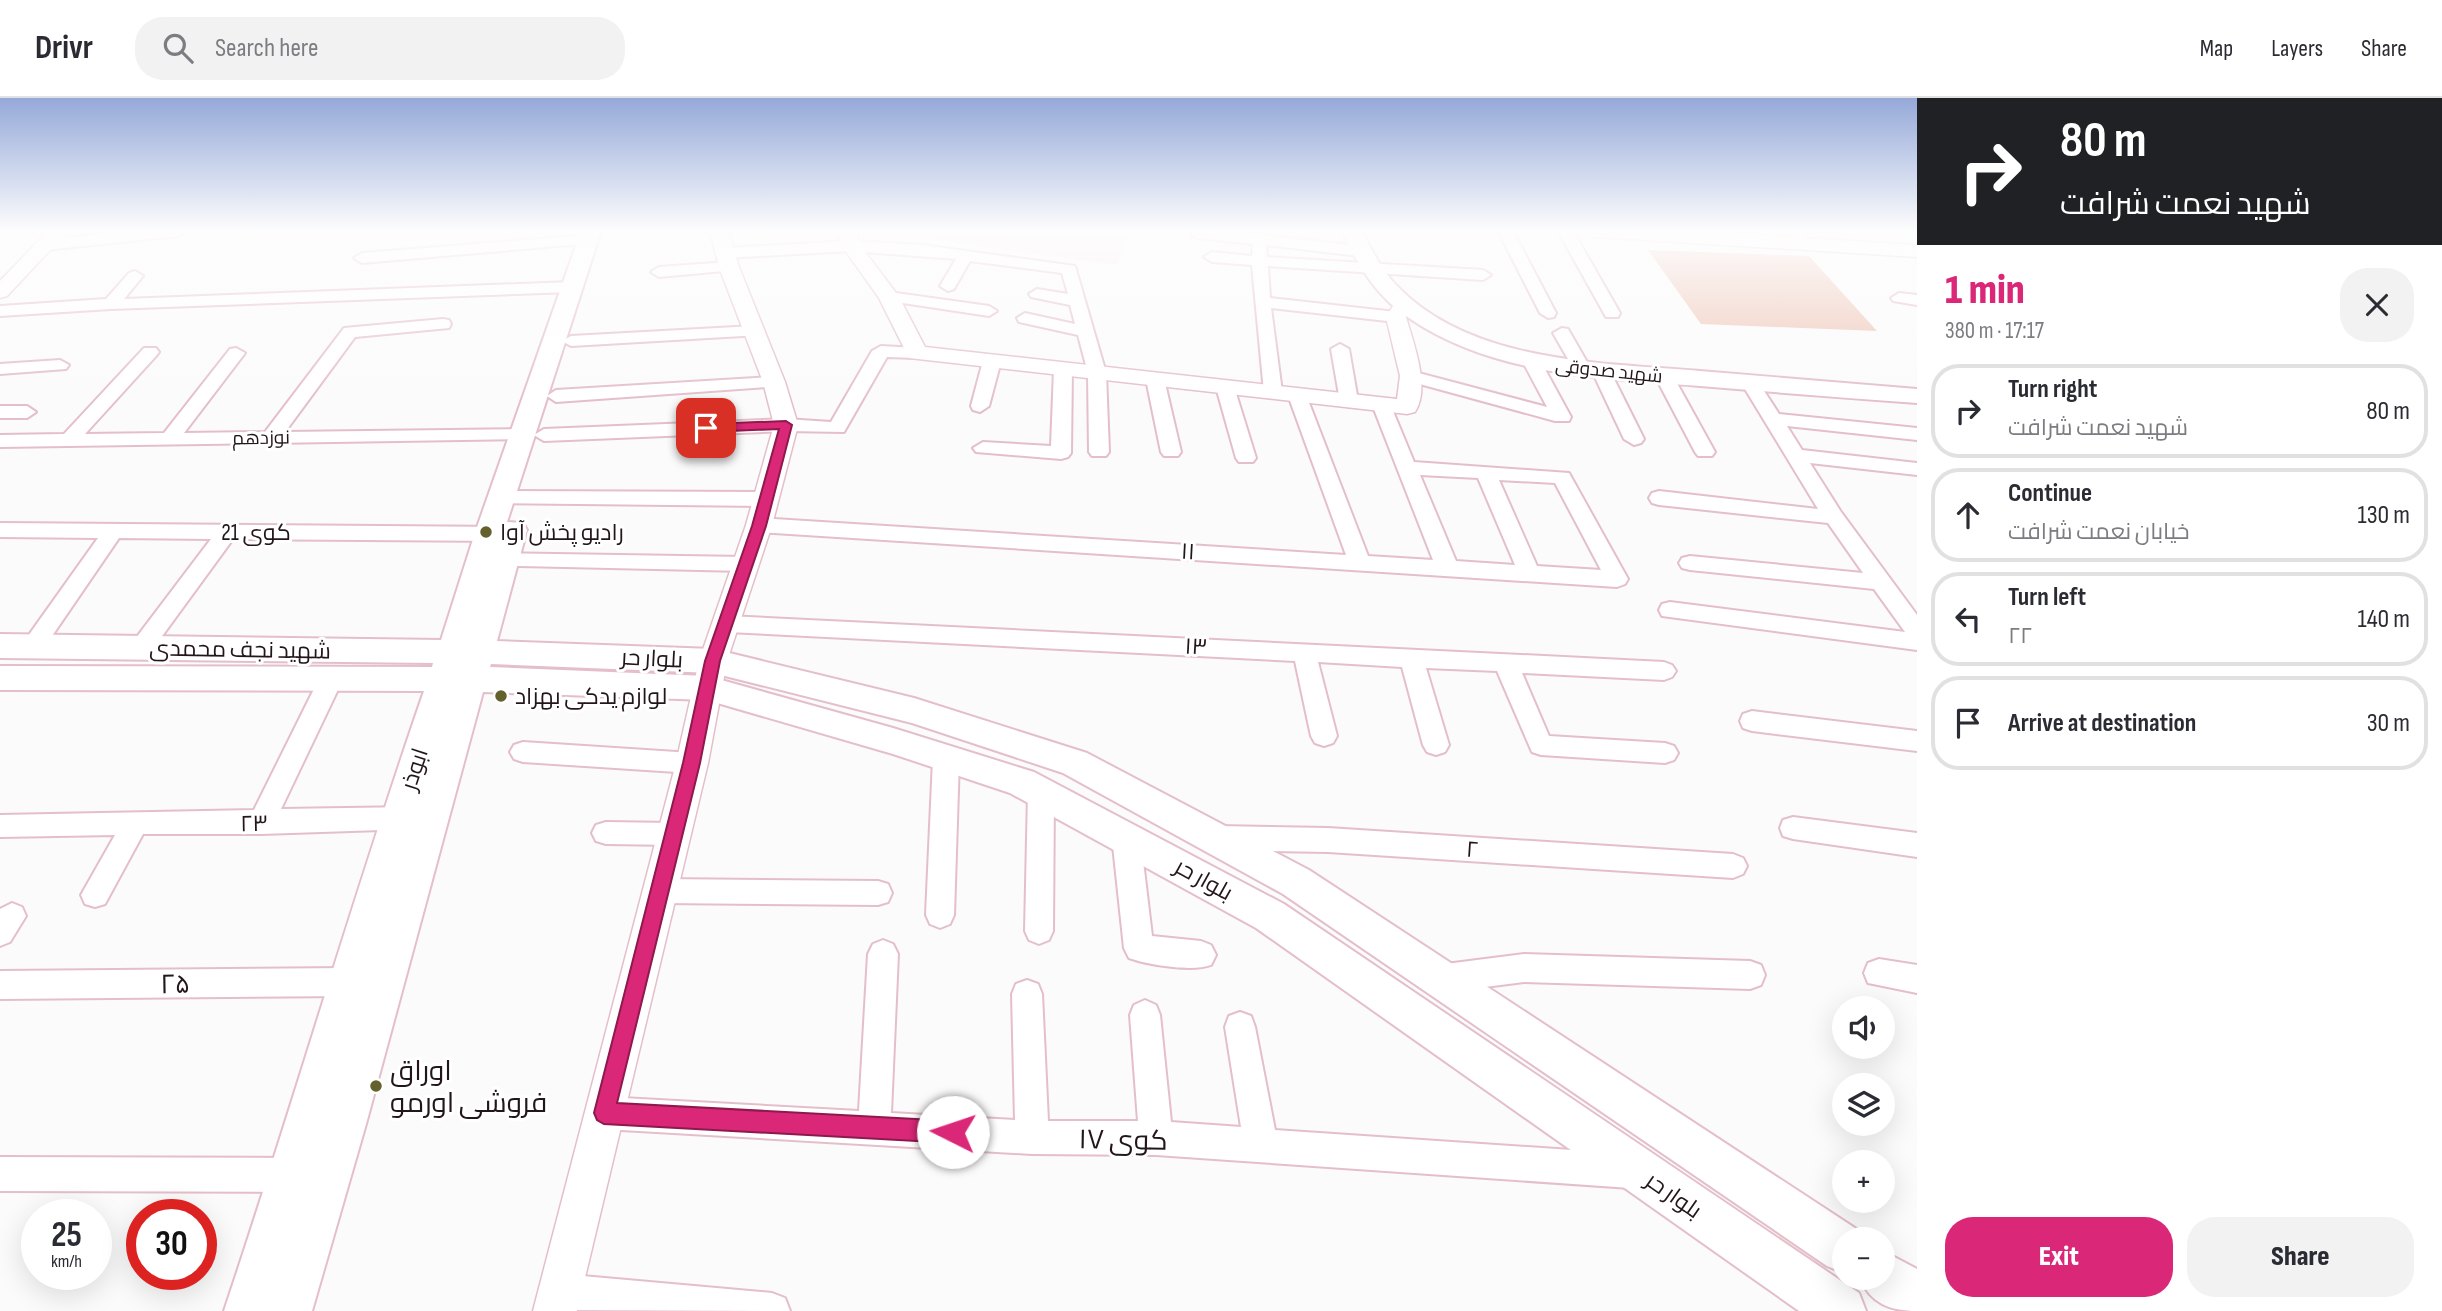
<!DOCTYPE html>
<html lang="en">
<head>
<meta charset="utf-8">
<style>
  :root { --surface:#fff; --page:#f2f2f3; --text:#2b2b33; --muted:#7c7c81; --line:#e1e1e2; --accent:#db2777 }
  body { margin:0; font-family:"Sofia Sans Condensed",Cairo,sans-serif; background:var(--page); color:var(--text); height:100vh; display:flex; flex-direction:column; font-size:26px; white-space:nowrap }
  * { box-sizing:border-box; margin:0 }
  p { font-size:23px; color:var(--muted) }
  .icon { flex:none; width:38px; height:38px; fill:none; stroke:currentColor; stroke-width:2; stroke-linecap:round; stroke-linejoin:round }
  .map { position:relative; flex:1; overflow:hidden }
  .side { display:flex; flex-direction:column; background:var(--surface); width:525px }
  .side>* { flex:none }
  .hud { background:#202124; color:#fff; overflow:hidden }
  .controls { position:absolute; left:1832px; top:898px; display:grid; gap:14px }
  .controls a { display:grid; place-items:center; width:63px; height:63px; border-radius:50%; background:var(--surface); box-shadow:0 7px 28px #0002; font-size:35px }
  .speed { position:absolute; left:21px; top:1101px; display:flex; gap:14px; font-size:35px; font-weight:700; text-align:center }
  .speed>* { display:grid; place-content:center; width:91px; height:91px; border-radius:50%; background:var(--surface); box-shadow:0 7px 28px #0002; line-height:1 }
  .speed small { font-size:18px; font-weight:400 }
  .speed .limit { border:10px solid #d22; background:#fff; color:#111 }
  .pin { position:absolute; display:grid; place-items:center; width:60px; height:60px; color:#fff; margin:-30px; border-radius:14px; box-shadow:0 4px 10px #0006 }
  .me { position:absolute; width:77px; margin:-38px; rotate:274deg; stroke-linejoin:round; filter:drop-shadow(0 0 5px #0008) }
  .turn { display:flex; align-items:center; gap:24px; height:147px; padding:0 28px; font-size:32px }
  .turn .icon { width:91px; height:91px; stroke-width:2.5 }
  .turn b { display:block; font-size:49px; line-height:60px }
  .round { display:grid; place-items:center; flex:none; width:74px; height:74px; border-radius:28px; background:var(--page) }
  .summary { display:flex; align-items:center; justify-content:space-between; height:119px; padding:0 28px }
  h1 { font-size:42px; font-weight:800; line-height:52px; color:var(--accent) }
  .button { display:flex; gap:14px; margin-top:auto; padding:14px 28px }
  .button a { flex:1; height:80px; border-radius:28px; background:var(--accent); color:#fff; font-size:28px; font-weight:800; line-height:80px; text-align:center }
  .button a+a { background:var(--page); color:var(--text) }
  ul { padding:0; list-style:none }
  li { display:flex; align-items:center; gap:21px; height:94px; margin:0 14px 10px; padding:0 14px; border:4px solid var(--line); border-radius:28px }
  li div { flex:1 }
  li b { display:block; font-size:26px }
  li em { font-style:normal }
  header { display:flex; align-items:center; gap:42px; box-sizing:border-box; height:98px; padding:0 35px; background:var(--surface); border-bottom:2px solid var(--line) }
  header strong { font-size:33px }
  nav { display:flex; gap:38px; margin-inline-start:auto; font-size:24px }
  .search { width:490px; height:63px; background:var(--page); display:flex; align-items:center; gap:18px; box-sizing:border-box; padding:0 24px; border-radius:28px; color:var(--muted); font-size:26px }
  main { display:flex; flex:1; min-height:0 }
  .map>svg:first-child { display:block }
  .built { fill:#fdeaef }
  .green { fill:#eec4b5 }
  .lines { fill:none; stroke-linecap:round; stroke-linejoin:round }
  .minor-casing { stroke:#e4bfca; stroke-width:4 }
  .tertiary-casing { stroke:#e4bfca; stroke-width:3 }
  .secondary-casing { stroke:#e4bfca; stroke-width:4 }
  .minor { fill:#fff; fill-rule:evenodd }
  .tertiary { fill:#fff; fill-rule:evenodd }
  .secondary { fill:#fff; fill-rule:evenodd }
  .route { fill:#db2777; stroke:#8e194d; stroke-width:2 }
  .poi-dot { fill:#64612d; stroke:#fff; stroke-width:2.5 }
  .labels { text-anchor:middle; stroke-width:6; stroke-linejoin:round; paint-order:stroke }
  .far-street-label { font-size:19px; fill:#23161a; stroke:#fff }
  .street-label { font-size:23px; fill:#23161a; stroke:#fff }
  .poi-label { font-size:23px; fill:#23161a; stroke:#fff; text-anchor:start }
  .near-street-label { font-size:28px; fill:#23161a; stroke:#fff }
  .near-poi-label { font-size:28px; fill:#23161a; stroke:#fff; text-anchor:start }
</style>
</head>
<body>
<header>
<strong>Drivr</strong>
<div class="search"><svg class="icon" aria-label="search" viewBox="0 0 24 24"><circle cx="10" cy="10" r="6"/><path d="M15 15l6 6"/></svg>Search here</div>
<nav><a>Map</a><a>Layers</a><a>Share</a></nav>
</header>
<main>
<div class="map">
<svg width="1917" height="1213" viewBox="0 0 1917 1213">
  <rect width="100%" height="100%" fill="#fbfbfb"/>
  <path class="built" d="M943 133H1131L1117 167 937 142Z"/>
  <path class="green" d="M1648 152 1809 158 1877 233 1701 226Z"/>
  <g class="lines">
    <defs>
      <g id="minor">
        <path d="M131 133H185L178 138 45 152 37 147 45 142Z"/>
        <path d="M1191 133H1224L1359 148 1367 153 1359 158 1266 147 1267 159 1483 172 1491 177 1483 182 1268 168 1270 200 1396 214 1404 219 1396 224 1271 210 1282 294 1273 299 1264 294 1252 167 1212 164 1204 159 1212 154 1252 158 1253 146 1197 140 1192 138Z"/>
        <path d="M1498 133H1513L1556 215 1554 219 1548 220 1540 215Z"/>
        <path d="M1558 133H1573L1620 215 1618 219H1606Z"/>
        <path d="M1786 133H1801L1812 146 1804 151 1799 149Z"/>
        <path d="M588 137 593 139 596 142 593 145 362 165 354 160 362 155Z"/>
        <path d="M851 143 923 147 1075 168 1106 275 1109 354 1106 358H1092L1089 354 1088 275 1078 237 1019 224 1017 220 1025 215 1075 226 1070 207 1031 199 1029 196 1037 191 1068 196 1062 175 970 163 954 191 948 193 940 188 956 161 851 153 725 160 717 155 725 150Z"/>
        <path d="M729 164 735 166 737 169 735 172 659 179 651 174 659 169Z"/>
        <path d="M135 173 143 178 124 201 571 184 579 189 571 194 111 211 0 218V208L106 201 129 175Z"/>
        <path d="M889 194 989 208 997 213 989 218 883 202 881 199 883 196Z"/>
        <path d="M1899 195 1917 197V207L1893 203 1891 200Z"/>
        <path d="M443 221 449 222 451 226 449 230 355 239 285 334 523 331 533 337 530 341 0 349V337L64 336 144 250H156L159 254 156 258 85 336 164 335 230 251 236 250 245 255 184 335 265 334 344 230Z"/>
        <path d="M754 228 763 233 760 237 571 248 562 243 571 238Z"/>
        <path d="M1562 230 1568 231 1591 271 1588 275 1582 276 1576 275 1553 235Z"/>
        <path d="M1340 246 1349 251 1358 303 1349 309 1340 303 1331 251Z"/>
        <path d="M881 248 917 250 926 255 917 260 887 259 844 334 786 333 544 343 534 337 544 331 786 321 831 324 872 253Z"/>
        <path d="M992 258 1001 263 989 308 980 314 973 312 971 308 983 263Z"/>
        <path d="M1532 259 1541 264 1571 319 1569 323H1555L1405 282 1402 278 1411 273 1547 309 1523 264Z"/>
        <path d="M60 262 69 267 66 271 0 276V266Z"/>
        <path d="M1063 266 1072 271 1071 355 1068 359 1061 361 976 354 973 350 983 344 1051 348 1054 271Z"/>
        <path d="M1601 268 1610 273 1644 341 1641 345 1634 347 1624 341 1592 273Z"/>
        <path d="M1664 273 1673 278 1715 354 1712 358H1698L1695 354 1655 278Z"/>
        <path d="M1155 276 1164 281 1181 354 1178 358H1164L1161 354 1146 281Z"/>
        <path d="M774 279 783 284 780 288 556 304 547 298 556 292Z"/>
        <path d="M1751 281 1757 282 1779 316 1917 330V342L1787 328 1802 352 1917 365V377L1810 365 1841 414 1917 517V552L1662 518 1659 512 1662 506 1670 504 1905 534 1874 491 1690 472 1682 470 1679 465 1682 460 1690 458 1863 475 1828 425 1659 407 1652 405 1649 400 1652 395 1659 393 1818 411 1742 286Z"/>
        <path d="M1225 284 1234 289 1256 360 1253 364H1239L1236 360 1216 289Z"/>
        <path d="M1297 291 1306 297 1368 458 1433 462 1372 306 1381 300 1390 306 1414 364 1569 375 1628 481 1625 486 1617 489 759 434 752 432 749 427 752 422 759 420 1346 457 1288 297ZM1420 377 1478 380 1515 467 1456 463ZM1499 382 1555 385 1601 472 1537 468Z"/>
        <path d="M0 308H27L36 314 27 320H0Z"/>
        <path d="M501 393 766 394 773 396 776 401 773 406 766 408 494 405 491 400 494 395Z"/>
        <path d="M0 425 507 429 514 431 518 436 514 441 507 443 233 441 149 556 141 559 133 556 129 550 133 544 211 441 119 440 41 554 33 557 25 554 21 548 98 440 0 439Z"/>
        <path d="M487 455 745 459 753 461 756 466 753 471 745 473 479 467 476 462 479 457Z"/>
        <path d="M728 518 1664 564 1672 567 1676 573 1672 579 1664 582 1522 575 1549 638 1665 645 1674 648 1678 655 1674 662 1665 665 1541 657 1532 654 1497 573 1426 570 1449 647 1445 654 1436 657 1427 654 1423 647 1402 569 1318 564 1337 638 1333 645 1324 648 1315 645 1311 638 1295 563 728 534 720 532 717 526 720 520Z"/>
        <path d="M331 572 339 575 343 581 281 711 412 709 421 712 425 720 421 728 412 731 261 736H143L105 806 95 809 85 806 81 797 115 737 0 739V717L254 712 319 581 323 575Z"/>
        <path d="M1752 613 1917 633V653L1752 633 1743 630 1740 623 1743 616Z"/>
        <path d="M523 644 692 655 701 658 705 665 701 672 692 675 523 664 514 661 510 654 514 647Z"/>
        <path d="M946 651 955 654 959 661 954 817 950 826 940 830 930 826 926 817 933 661 937 654Z"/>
        <path d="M1041 683 1050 686 1054 694 1053 833 1049 842 1039 846 1029 842 1025 833 1028 694 1032 686Z"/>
        <path d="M1793 719 1917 735V759L1793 741 1783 738 1780 730 1783 722Z"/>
        <path d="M606 724 674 725 684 728 688 736 684 744 674 747 606 746 596 743 592 735 596 727Z"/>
        <path d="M1126 727 1136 730 1140 738 1152 838 1201 843 1211 847 1216 857 1211 867C1193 874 1148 867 1129 860L1124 850 1112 738 1116 730Z"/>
        <path d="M1217 728 1328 730 1733 756 1743 760 1747 768 1743 776 1733 780 1328 754 1217 752 1207 748 1203 740 1207 732Z"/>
        <path d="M660 781 878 783 888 786 892 795 888 804 878 807 660 805 650 802 646 793 650 784Z"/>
        <path d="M12 805 22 809 26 818 10 844 0 848V811Z"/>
        <path d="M883 842 893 846 898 856 891 1015 1015 1022 1012 896 1016 886 1027 882 1038 886 1042 896 1048 1023H1138L1130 917 1134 907 1145 902 1156 907 1160 917 1171 1024 1241 1029 1225 929 1229 918 1240 914 1251 918 1255 929 1275 1032 1630 1056 1642 1061 1647 1073 1642 1085 1630 1090 1156 1057 1032 1056 604 1031 592 1027 588 1015 592 1003 604 999 859 1013 868 856 873 846Z"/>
        <path d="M1524 856 1750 863 1761 867 1765 877 1761 887 1750 891 1524 884 1438 895 1427 891 1423 881 1427 871 1438 867Z"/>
        <path d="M1879 861 1917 867V895L1868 885 1864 875 1868 865Z"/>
        <path d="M350 870 361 874 365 884 361 894 350 898 0 901V873Z"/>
        <path d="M0 1059 293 1060 305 1065 310 1077 305 1089 293 1094 0 1093Z"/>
        <path d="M560 1176 772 1195 785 1200 790 1213 560 1212 547 1207 542 1194 547 1181Z"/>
      </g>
      <g id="tertiary">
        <path d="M48 133H68L7 198 0 200V183Z"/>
        <path d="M710 133H728L739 169 785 284 798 327 772 427 727 563 708 665 577 1213H533L676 665 699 563 746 427 774 327 763 284 719 169Z"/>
        <path d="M838 133H856L860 147 899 199 925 249 1397 301 1400 278 1386 219 1396 203H1410L1413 207 1406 219C1413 244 1431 290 1415 314L1407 316 909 260 879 200 842 148Z"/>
        <path d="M1586 133H1691L1917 147V159L1595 139Z"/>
      </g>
      <g id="secondary">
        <path d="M581 133H601L507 424 523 425 527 432 497 543 713 551 914 600 1087 655 1309 772 1861 1134 1864 1141H1844V1175L1827 1168 1283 796 1063 675 912 625 713 575 491 566 490 569 707 578 893 630 1034 674 1284 806 1859 1195 1866 1213H1799L1256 830 1010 695 893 656 707 602 483 594 366 1026 312 1213H224C293 1007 353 798 424 593L0 592V568L432 569 433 565 0 560V536L441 542 475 435Z"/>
        <path d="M1342 133H1362C1372 153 1381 171 1396 187 1470 265 1601 265 1700 273 1773 279 1845 285 1917 291V305C1845 300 1772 294 1700 288 1602 280 1494 278 1409 220 1377 199 1358 168 1342 133Z"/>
        <path d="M1883 1153 1917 1171V1213C1890 1213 1870 1205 1860 1180H1883Z"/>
      </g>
    </defs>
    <use href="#minor" class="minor-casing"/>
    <use href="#tertiary" class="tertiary-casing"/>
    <use href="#secondary" class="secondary-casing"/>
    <use href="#minor" class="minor"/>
    <use href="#tertiary" class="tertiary"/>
    <use href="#secondary" class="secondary"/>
  </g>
  <linearGradient id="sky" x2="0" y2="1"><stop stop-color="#95a9d9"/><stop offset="0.44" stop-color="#fdfdfd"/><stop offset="1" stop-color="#fdfdfd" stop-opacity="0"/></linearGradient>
  <rect width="1917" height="303" fill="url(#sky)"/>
  <path class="route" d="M786 323 792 327 766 428 720 563 700 665 617 1005 953 1023 961 1026 964 1034 961 1042 953 1045 604 1026 597 1022 594 1015 683 665 705 563 752 428 779 331 706 334 699 330 706 326Z"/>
  <g class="poi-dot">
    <circle cx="486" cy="434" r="7"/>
    <circle cx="501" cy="598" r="7"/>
    <circle cx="376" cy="988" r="7"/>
  </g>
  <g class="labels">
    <g class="far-street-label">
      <text transform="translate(1609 272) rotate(6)" y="7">شهید صدوقی</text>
      <text transform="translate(261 339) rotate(-1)" y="7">نوزدهم</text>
    </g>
    <g class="street-label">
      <text x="256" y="442">کوی 21</text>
      <text transform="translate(1188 453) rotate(3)" y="8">۱۱</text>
      <text transform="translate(1196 548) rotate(3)" y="8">۱۳</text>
      <text transform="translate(240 551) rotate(1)" y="8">شهید نجف محمدی</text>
      <text transform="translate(652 560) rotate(3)" y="8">بلوار حر</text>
      <text transform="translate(414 671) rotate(-72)" y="8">ابوذر</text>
      <text transform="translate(254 725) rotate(-1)" y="8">۲۳</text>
      <text transform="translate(1472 751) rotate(4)" y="8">۲</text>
      <text transform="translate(1204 781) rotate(29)" y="8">بلوار حر</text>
      <text transform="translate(1674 1097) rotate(35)" y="8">بلوار حر</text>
    </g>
    <g class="poi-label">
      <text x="500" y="442">رادیو پخش آوا</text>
      <text x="515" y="606">لوازم یدکی بهزاد</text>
    </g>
    <g class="near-street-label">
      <text transform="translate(175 885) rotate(-1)" y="10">۲۵</text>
      <text transform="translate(1123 1041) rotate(1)" y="10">کوی ۱۷</text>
    </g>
    <g class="near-poi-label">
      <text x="390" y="982">اوراق<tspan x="390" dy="32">فروشی اورمو</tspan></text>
    </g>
  </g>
</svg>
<div class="controls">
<a><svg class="icon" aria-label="sound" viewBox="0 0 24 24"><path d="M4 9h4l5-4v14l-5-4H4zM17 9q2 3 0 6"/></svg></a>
<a><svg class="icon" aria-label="layers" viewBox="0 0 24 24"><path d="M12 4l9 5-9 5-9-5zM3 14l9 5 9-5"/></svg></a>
<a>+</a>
<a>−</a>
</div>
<div class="speed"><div>25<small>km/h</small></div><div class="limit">30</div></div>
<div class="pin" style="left:706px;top:330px;background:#d93025"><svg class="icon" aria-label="arrive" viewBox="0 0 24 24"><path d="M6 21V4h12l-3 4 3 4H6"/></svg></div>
<svg class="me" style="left:953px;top:1034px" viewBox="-20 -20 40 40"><circle r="19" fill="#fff"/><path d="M0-13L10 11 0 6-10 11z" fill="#db2777"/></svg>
</div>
<section class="side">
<div class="hud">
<div class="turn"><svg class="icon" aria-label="right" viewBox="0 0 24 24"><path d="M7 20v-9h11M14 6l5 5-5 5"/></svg><div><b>80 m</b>شهید نعمت شرافت</div></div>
</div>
<div class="summary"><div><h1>1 min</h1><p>380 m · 17:17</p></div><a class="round"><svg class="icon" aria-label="close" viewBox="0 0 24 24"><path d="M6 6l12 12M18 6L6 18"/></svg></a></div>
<ul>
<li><svg class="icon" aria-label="right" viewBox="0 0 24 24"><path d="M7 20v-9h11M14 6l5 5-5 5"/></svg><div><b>Turn right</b><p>شهید نعمت شرافت</p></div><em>80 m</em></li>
<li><svg class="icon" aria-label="ahead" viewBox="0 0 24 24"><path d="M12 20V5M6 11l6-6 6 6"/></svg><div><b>Continue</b><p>خیابان نعمت شرافت</p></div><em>130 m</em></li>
<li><svg class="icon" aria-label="left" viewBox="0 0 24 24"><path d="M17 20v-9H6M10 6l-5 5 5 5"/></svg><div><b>Turn left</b><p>۲۲</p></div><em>140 m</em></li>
<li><svg class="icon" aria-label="arrive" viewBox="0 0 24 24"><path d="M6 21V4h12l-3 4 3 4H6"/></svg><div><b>Arrive at destination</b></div><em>30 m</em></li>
</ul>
<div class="button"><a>Exit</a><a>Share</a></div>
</section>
</main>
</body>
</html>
